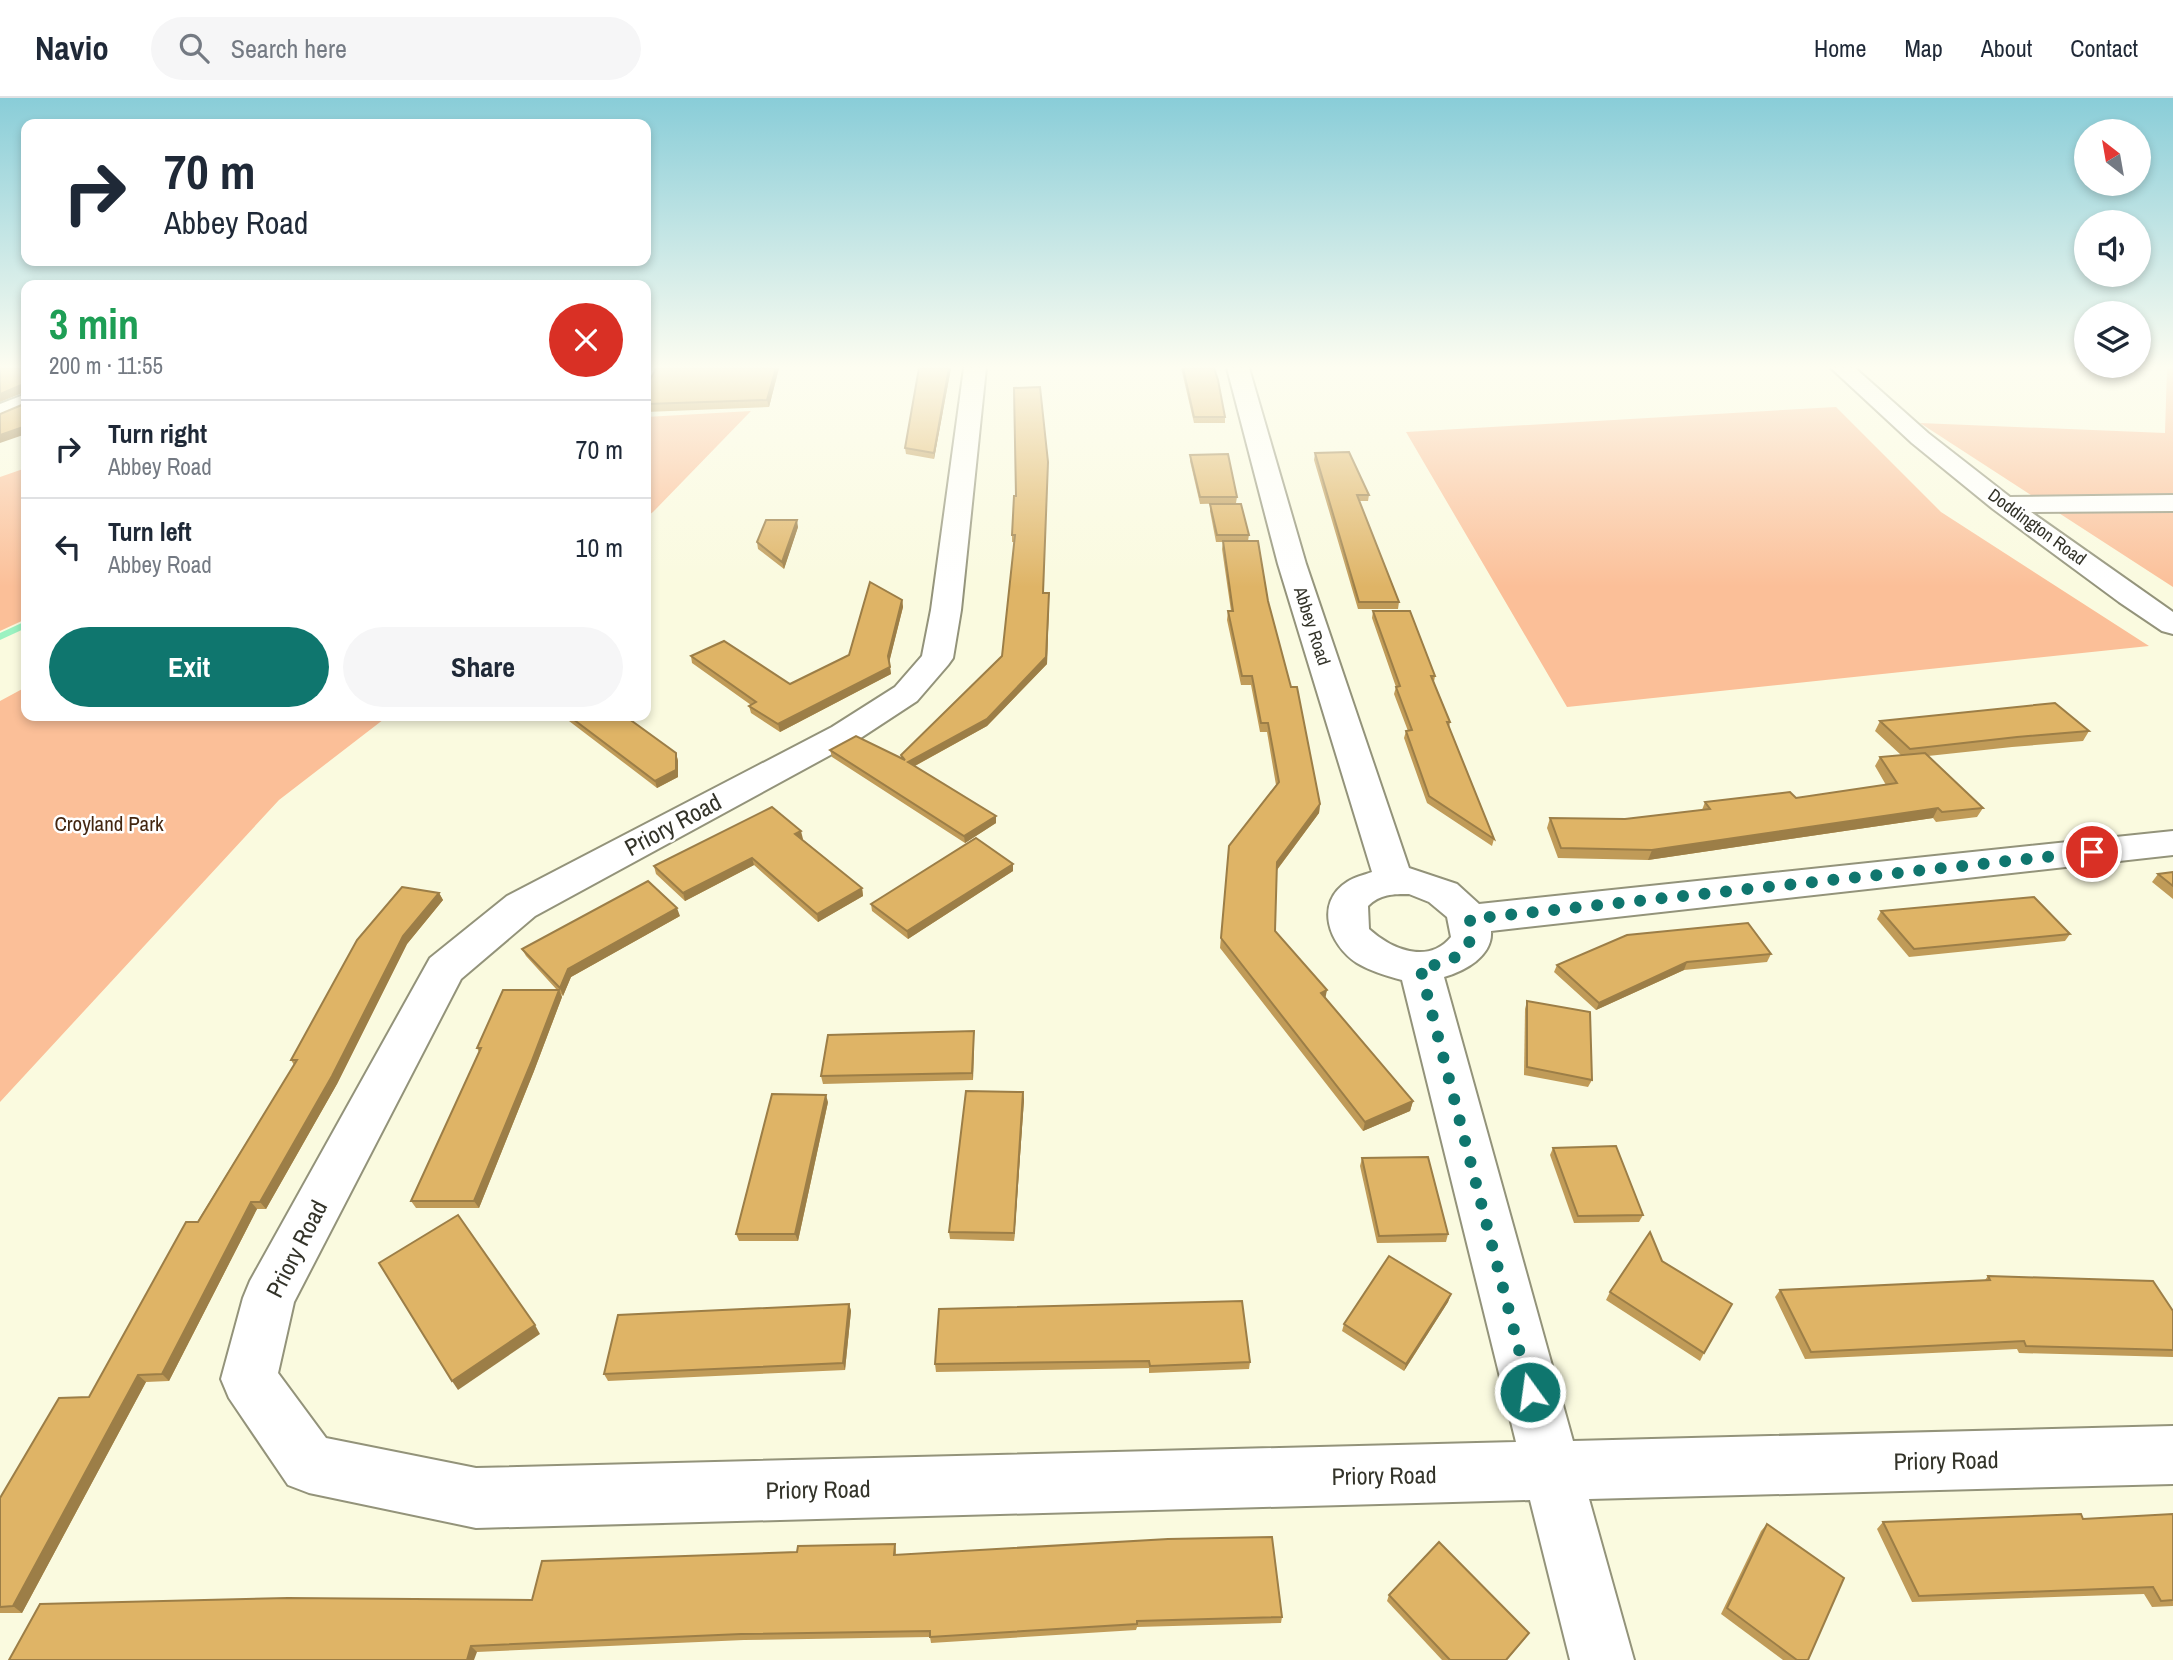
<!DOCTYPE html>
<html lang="en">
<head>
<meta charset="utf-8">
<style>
  :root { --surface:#fff; --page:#f6f6f7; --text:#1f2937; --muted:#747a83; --line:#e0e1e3; --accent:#0f766e }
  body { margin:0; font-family:"Archivo Narrow",sans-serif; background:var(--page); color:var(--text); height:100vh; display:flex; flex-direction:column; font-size:26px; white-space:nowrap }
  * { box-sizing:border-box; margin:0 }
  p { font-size:23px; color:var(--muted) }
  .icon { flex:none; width:38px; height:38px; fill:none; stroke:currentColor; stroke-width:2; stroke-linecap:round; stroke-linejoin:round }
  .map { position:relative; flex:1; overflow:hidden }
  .panel { position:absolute; left:21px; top:182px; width:630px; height:441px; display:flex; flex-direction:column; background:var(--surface); border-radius:14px; box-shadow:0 4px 10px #0003 }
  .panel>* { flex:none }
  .guide { position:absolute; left:21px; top:21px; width:630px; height:147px; border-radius:14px; box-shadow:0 4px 10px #0003; background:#fff; color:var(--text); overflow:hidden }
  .needle { width:46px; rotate:329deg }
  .fabs { position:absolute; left:2074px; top:21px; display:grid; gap:14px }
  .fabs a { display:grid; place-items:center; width:77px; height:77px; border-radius:50%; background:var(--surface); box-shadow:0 4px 10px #0003; font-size:35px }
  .pin { position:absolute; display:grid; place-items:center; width:60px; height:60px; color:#fff; margin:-30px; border:4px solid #fff; border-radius:50%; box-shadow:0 2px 7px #0007 }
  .me { position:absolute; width:77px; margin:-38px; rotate:346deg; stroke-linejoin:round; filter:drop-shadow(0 0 5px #0008) }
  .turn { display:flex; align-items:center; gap:24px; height:147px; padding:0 28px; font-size:32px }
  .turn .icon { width:91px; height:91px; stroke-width:2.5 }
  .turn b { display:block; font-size:49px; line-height:60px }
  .round { display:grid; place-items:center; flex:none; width:74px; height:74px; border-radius:37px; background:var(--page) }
  .head { display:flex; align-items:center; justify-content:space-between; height:119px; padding:0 28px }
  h1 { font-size:42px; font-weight:700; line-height:52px; color:#1e9e55 }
  .primary-button { display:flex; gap:14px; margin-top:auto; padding:14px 28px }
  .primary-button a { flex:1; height:80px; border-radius:42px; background:var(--accent); color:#fff; font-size:28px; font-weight:700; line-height:80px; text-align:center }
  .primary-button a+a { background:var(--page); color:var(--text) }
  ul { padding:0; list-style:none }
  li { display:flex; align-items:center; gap:21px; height:98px; padding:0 28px; border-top:2px solid var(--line) }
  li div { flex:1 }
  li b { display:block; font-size:26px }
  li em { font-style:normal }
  header { display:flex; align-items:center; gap:42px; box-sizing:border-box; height:98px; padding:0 35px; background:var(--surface); border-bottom:2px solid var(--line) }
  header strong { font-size:33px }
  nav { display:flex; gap:38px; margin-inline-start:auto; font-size:24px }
  .search { width:490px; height:63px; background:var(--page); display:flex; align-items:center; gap:18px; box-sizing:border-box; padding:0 24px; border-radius:38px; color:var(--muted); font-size:26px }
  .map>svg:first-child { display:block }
  .green { fill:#fbbf98 }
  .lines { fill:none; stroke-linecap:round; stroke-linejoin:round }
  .stream { fill:#9bf2c1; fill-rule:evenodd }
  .minor-casing { stroke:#93937a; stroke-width:4 }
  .minor { fill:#fff; fill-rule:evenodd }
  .wall { fill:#c09b58 }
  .shaded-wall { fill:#9c7e47 }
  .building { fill:#dfb466; stroke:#9c7e47; stroke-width:2 }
  .route { stroke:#0f766e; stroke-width:12; stroke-dasharray:0 21.6 }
  .labels { text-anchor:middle; stroke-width:5; stroke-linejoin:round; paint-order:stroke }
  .far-street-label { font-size:18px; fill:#333329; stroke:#fff }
  .park-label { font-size:21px; fill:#432610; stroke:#fff }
  .near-street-label { font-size:24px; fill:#333329; stroke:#fff }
</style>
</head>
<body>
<header>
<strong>Navio</strong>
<div class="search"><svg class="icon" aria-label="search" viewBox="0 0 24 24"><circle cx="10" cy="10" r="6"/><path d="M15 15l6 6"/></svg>Search here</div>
<nav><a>Home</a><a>Map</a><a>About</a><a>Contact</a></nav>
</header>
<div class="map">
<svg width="2173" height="1562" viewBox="0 0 2173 1562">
  <rect width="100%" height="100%" fill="#fafadf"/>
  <g class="green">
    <path d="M2167 270H2173V489L1920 325 2165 335Z"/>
    <path d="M1836 309 1941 414 2149 548 1567 609 1406 334Z"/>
    <path d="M751 313 653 414 646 419V319Z"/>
    <path d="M26 370V521L0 533V379Z"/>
    <path d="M26 589V618H388L279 702 0 1004V603Z"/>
  </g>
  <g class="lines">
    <path class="stream" d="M26 523V530L0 542V535Z"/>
    <defs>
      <g id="minor">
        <path d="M964 270H986L961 512 953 560 948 567 917 603 856 643 535 818 461 881 294 1204 278 1275 326 1340 476 1370 1516 1344 1402 882C1387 878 1370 873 1357 865 1329 847 1314 805 1347 784 1354 779 1364 777 1372 774L1278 466 1227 270H1249L1306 466 1409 770 1457 786 1479 806 2173 733V757L1491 833C1493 858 1465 873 1444 879L1573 1343 2173 1328V1386L1589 1401 1634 1562H1570L1530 1402 476 1430 309 1395 288 1387 229 1300 221 1281 243 1200 250 1183 430 860 507 798 832 629 895 589 922 558 931 512ZM1409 796 1429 804 1447 819 1451 839C1428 867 1391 851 1369 831L1368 808C1380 796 1393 796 1409 796Z"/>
        <path d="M1831 270H1855L1928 335 2010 399 2173 397V413L2031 414 2173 514V536L2162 533 2119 504 1993 411 1912 345Z"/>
        <path d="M26 296V311L0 321V306Z"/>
      </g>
    </defs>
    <use href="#minor" class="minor-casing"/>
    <use href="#minor" class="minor"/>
  </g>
  <g class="wall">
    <path d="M656 270H779L769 309 646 314V290Z"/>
    <path d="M951 270 934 361 906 356 905 350Z"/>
    <path d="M1181 270H1214L1225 319V325H1194Z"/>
    <path d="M1315 355 1369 397 1368 403H1359L1399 504 1398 511H1358L1314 362Z"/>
    <path d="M1190 357 1237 399 1236 405 1200 406 1190 363Z"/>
    <path d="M1016 398 1043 495 1049 502 1047 566 987 628 915 668 996 725 965 745 832 659 830 652 902 660 901 657 1002 558 1014 444H1012V437Z"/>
    <path d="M1210 406 1249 437 1248 443 1268 503 1320 706 1319 715 1277 772 1275 833 1325 900 1413 1003 1410 1013 1363 1033 1220 850 1229 748 1276 687 1267 634H1260L1251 587H1241L1227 522 1228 513H1231L1222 451 1223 444H1216L1210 413Z"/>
    <path d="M798 429 784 471 758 451 757 444Z"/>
    <path d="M902 502 903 509 889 564 891 576 780 634 751 615 749 608 751 607 692 565 691 558 790 586 849 557Z"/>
    <path d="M1373 513 1435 578 1434 584 1450 624 1449 630 1494 741 1492 748 1427 705 1404 640 1406 633H1408L1394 596 1396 589 1372 520Z"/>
    <path d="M567 618H625L676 655 678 663V679L657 690 569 623Z"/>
    <path d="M1880 623 2089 633 2083 643 2012 649 1928 658 1983 710 1977 719 1936 724 1933 720 1648 762 1558 760 1547 730 1550 720 1625 721 1702 712 1705 704 1796 700 1886 687 1875 668 1880 659 1901 657 1875 633Z"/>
    <path d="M802 741 862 790 863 798 818 824 754 767 685 803 656 776 654 768 803 741Z"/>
    <path d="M1013 766V773L908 841 872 813 871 806Z"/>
    <path d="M2173 774V801L2152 784 2158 776Z"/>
    <path d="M439 795 443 802 407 846 337 986 266 1111H257L169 1283 146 1284 22 1515H0V1400L89 1299 294 967 291 962Z"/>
    <path d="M1881 813 2070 836 2065 843 1909 859 1877 821Z"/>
    <path d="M680 818 571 879 563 898 561 896 562 899 534 973 479 1110H416L411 1103 479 954 477 950 557 892 526 858 522 851Z"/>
    <path d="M1771 856 1767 864 1684 872 1596 912 1554 874 1557 867Z"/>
    <path d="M1527 903 1592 982 1588 989 1524 977 1525 911Z"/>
    <path d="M974 941 973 982 823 986 821 978Z"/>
    <path d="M1023 994 1024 1002 1014 1143 950 1141 949 1134Z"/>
    <path d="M828 1004 798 1143H739L736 1136Z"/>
    <path d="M1553 1050 1643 1117 1639 1124 1574 1125 1550 1057Z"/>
    <path d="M1362 1060 1448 1136 1446 1144 1377 1145 1360 1068Z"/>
    <path d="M1662 1163 1704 1255 1700 1263 1606 1202 1610 1194Z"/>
    <path d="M1988 1178 2173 1213V1259L2019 1255 2017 1251 1805 1261 1775 1199 1780 1192 1985 1182Z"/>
    <path d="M1451 1196 1448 1204 1404 1273 1342 1233 1344 1226Z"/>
    <path d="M849 1206 851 1213 845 1272 608 1283 604 1276Z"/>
    <path d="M939 1211 1250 1264 1249 1271 1149 1275V1270L936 1274 935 1266Z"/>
    <path d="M2173 1416V1508L2152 1509 2144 1496 1912 1504 1877 1431 1883 1424 2083 1421Z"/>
    <path d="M1767 1426 1808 1562H1783L1721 1516 1761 1433Z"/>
    <path d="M895 1446 896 1452V1457L1282 1519 1281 1525 1137 1529 1136 1532 931 1545 930 1539 744 1542 477 1554 9 1562 532 1502 797 1454Z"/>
    <path d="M1389 1497 1525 1541 1507 1562H1442L1387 1503Z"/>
  </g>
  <g class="shaded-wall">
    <path d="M776 270H779L769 309 767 302Z"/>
    <path d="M949 270H951L934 361V355Z"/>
    <path d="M21 287 25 294 0 304V296Z"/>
    <path d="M26 328V336L0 345V337Z"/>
    <path d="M797 422 798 429 784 471 782 464Z"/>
    <path d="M902 502 903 509 889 565 888 558Z"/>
    <path d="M1049 502 1047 566 987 628 909 671 908 664 987 621Z"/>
    <path d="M890 569 891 576 780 634 778 626Z"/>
    <path d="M676 655 678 663V679L657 690 655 683Z"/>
    <path d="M1320 706 1319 715 1276 773 1277 764Z"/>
    <path d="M1938 710 1933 720 1648 762 1652 752Z"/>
    <path d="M996 718V725L965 745 964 738Z"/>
    <path d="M801 733 803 741 797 744 795 736Z"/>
    <path d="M752 760 754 767 685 803 683 795Z"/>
    <path d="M1013 766V773L908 841 907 833Z"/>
    <path d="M862 790 863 798 818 824 817 816Z"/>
    <path d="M439 795 443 802 407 846 337 986 266 1111 260 1104 403 838Z"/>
    <path d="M677 810 680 818 571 879 563 898 560 890 568 871Z"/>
    <path d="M1687 864 1684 872 1596 912 1599 905Z"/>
    <path d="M559 892 562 899 534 973 479 1110 474 1103Z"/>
    <path d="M1327 892 1325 902 1321 895Z"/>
    <path d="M974 933V941L973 982 972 975Z"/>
    <path d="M1023 994 1024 1002 1014 1143V1135Z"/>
    <path d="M826 997 828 1004 798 1143 795 1136Z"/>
    <path d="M1413 1003 1410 1013 1363 1033 1365 1024Z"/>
    <path d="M251 1104 257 1111 169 1283 162 1276Z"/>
    <path d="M1451 1196 1448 1204 1404 1273 1406 1266Z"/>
    <path d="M849 1206 851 1213 845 1272 843 1265Z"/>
    <path d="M535 1227 540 1236 458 1292 452 1283Z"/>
    <path d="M138 1277 146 1284 22 1515 13 1508Z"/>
    <path d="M471 1548 477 1554 474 1562H467Z"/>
  </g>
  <g class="building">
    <path d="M0 270H26V328L0 337V316L24 306 25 289 21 287 0 296Z"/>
    <path d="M656 270H776L767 302 646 306V290Z"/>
    <path d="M919 270H949L934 355 905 350Z"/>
    <path d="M1183 270H1214L1218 282 1225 319H1194Z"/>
    <path d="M1040 289 1048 364 1043 495H1049L1046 559 987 621 908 664 996 718 964 738 830 652 856 638 905 662 901 657 1002 558 1015 437H1012L1014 398H1016L1014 290Z"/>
    <path d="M1349 354 1369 397H1357L1399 504H1359L1315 355Z"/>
    <path d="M1228 356 1237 399H1200L1190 357Z"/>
    <path d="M1210 406H1241L1249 437H1217Z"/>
    <path d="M766 422H797L782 464 757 444Z"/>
    <path d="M1223 443H1258L1268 503 1291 589H1297L1320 706 1277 764 1275 833 1327 892 1321 895 1413 1003 1365 1024 1221 840 1229 748 1279 684 1268 625H1261L1252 578H1242L1228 513H1233Z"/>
    <path d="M870 484 902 502 888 558 890 569 778 626 749 608 756 604 691 558 724 543 790 586 849 557Z"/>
    <path d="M1373 513H1410L1435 578H1431L1450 624H1447L1494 741 1429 698 1406 633 1412 632 1396 589 1400 588Z"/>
    <path d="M2055 605 2089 633 2017 639 1910 651 1880 623Z"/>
    <path d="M569 618H625L676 655V672L655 683Z"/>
    <path d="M1925 655 1983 710 1942 714 1938 710 1652 752 1561 750 1550 720 1625 721 1710 711 1705 704 1790 694 1796 700 1897 685 1880 659Z"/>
    <path d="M772 709 801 733 795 736 862 790 817 816 752 760 683 795 654 768Z"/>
    <path d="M976 740 1013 766 907 833 871 806Z"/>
    <path d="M2173 774V788L2158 776Z"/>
    <path d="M648 783 677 810 568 871 560 890 522 851Z"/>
    <path d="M402 789 439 795 403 838 332 978 260 1104H251L162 1276 138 1277 13 1508 0 1509V1400L59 1300 89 1299 186 1124H198L297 962H291L357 842Z"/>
    <path d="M2034 799 2070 836 1914 851 1881 813Z"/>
    <path d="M1748 825 1771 856 1687 864 1599 905 1557 867 1627 837Z"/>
    <path d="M503 892H559L531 965 474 1103H411L481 950H477Z"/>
    <path d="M1527 903 1590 914 1592 982 1527 969Z"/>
    <path d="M974 933 972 975 821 978 828 937Z"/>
    <path d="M966 993 1023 994 1014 1135 949 1134Z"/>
    <path d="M772 996 826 997 795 1136H736Z"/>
    <path d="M1616 1048 1643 1117 1578 1118 1553 1050Z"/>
    <path d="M1428 1059 1448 1136 1379 1138 1362 1060Z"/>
    <path d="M458 1117 535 1227 452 1283 379 1165Z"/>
    <path d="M1650 1134 1662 1163 1732 1206 1704 1255 1610 1194Z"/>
    <path d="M1389 1158 1451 1196 1406 1266 1344 1226Z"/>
    <path d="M1988 1178 2153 1183 2173 1213V1252L2026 1248 2024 1243 1811 1254 1780 1192 1990 1182Z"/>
    <path d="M1242 1203 1250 1264 1150 1268 1149 1263 935 1266 939 1211Z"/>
    <path d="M849 1206 843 1265 604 1276 618 1217Z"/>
    <path d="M2081 1416 2083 1421 2173 1416V1502L2161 1503 2153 1489 1919 1498 1883 1424Z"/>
    <path d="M1767 1426 1844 1480 1808 1562H1797L1727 1510Z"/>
    <path d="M1272 1439 1282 1519 1137 1523V1526L930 1539V1533L741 1536 471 1548 467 1562H9L40 1506 288 1500 532 1502 542 1463 797 1454 798 1448 895 1446 894 1457 1168 1441Z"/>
    <path d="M1439 1444 1529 1535 1506 1562H1450L1389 1497Z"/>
  </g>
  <linearGradient id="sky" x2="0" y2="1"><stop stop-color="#89cdd8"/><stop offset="0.55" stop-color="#fdfdf1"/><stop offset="1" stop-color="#fdfdf1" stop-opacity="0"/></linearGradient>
  <rect width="2173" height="489" fill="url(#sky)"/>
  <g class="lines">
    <path class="route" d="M1530 1294 1420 869C1442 867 1460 862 1471 841L1470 821 2092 754"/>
  </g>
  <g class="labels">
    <g class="far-street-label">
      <text transform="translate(2037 429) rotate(36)" y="6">Doddington Road</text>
      <text transform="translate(1312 528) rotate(72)" y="6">Abbey Road</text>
    </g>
    <g class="park-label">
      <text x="109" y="733">Croyland Park</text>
    </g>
    <g class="near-street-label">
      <text transform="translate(673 727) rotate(-28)" y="8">Priory Road</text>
      <text transform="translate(297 1151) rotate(-63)" y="8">Priory Road</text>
      <text transform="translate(1946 1363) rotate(-1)" y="8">Priory Road</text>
      <text transform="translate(1384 1378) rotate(-1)" y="8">Priory Road</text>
      <text transform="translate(818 1392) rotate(-1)" y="8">Priory Road</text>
    </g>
  </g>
</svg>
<div class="fabs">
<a><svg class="needle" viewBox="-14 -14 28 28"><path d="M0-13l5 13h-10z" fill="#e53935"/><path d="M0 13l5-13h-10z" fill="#747a83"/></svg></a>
<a><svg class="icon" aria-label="sound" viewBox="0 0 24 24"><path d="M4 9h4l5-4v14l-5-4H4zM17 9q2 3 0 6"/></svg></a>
<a><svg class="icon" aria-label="layers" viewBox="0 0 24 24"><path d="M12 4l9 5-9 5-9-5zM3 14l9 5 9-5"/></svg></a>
</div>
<div class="pin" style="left:2092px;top:754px;background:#d93025"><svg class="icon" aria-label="arrive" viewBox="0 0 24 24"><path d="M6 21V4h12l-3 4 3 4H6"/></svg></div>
<svg class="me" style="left:1530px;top:1294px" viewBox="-20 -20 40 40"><circle r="17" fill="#0f766e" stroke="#fff" stroke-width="3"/><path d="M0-11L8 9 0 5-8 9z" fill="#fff"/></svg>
<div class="guide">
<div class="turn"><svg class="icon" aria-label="right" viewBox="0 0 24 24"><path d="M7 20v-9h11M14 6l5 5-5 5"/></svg><div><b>70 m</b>Abbey Road</div></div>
</div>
<section class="panel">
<div class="head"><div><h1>3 min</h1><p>200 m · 11:55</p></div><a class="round" style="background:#d93025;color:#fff"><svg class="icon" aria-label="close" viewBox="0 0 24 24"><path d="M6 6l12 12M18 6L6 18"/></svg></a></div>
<ul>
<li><svg class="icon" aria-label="right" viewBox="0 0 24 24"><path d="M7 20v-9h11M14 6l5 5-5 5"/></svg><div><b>Turn right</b><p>Abbey Road</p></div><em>70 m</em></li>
<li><svg class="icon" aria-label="left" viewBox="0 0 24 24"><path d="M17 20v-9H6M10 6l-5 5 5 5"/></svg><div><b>Turn left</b><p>Abbey Road</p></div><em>10 m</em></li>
</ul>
<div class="primary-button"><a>Exit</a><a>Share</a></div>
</section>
</div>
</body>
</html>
